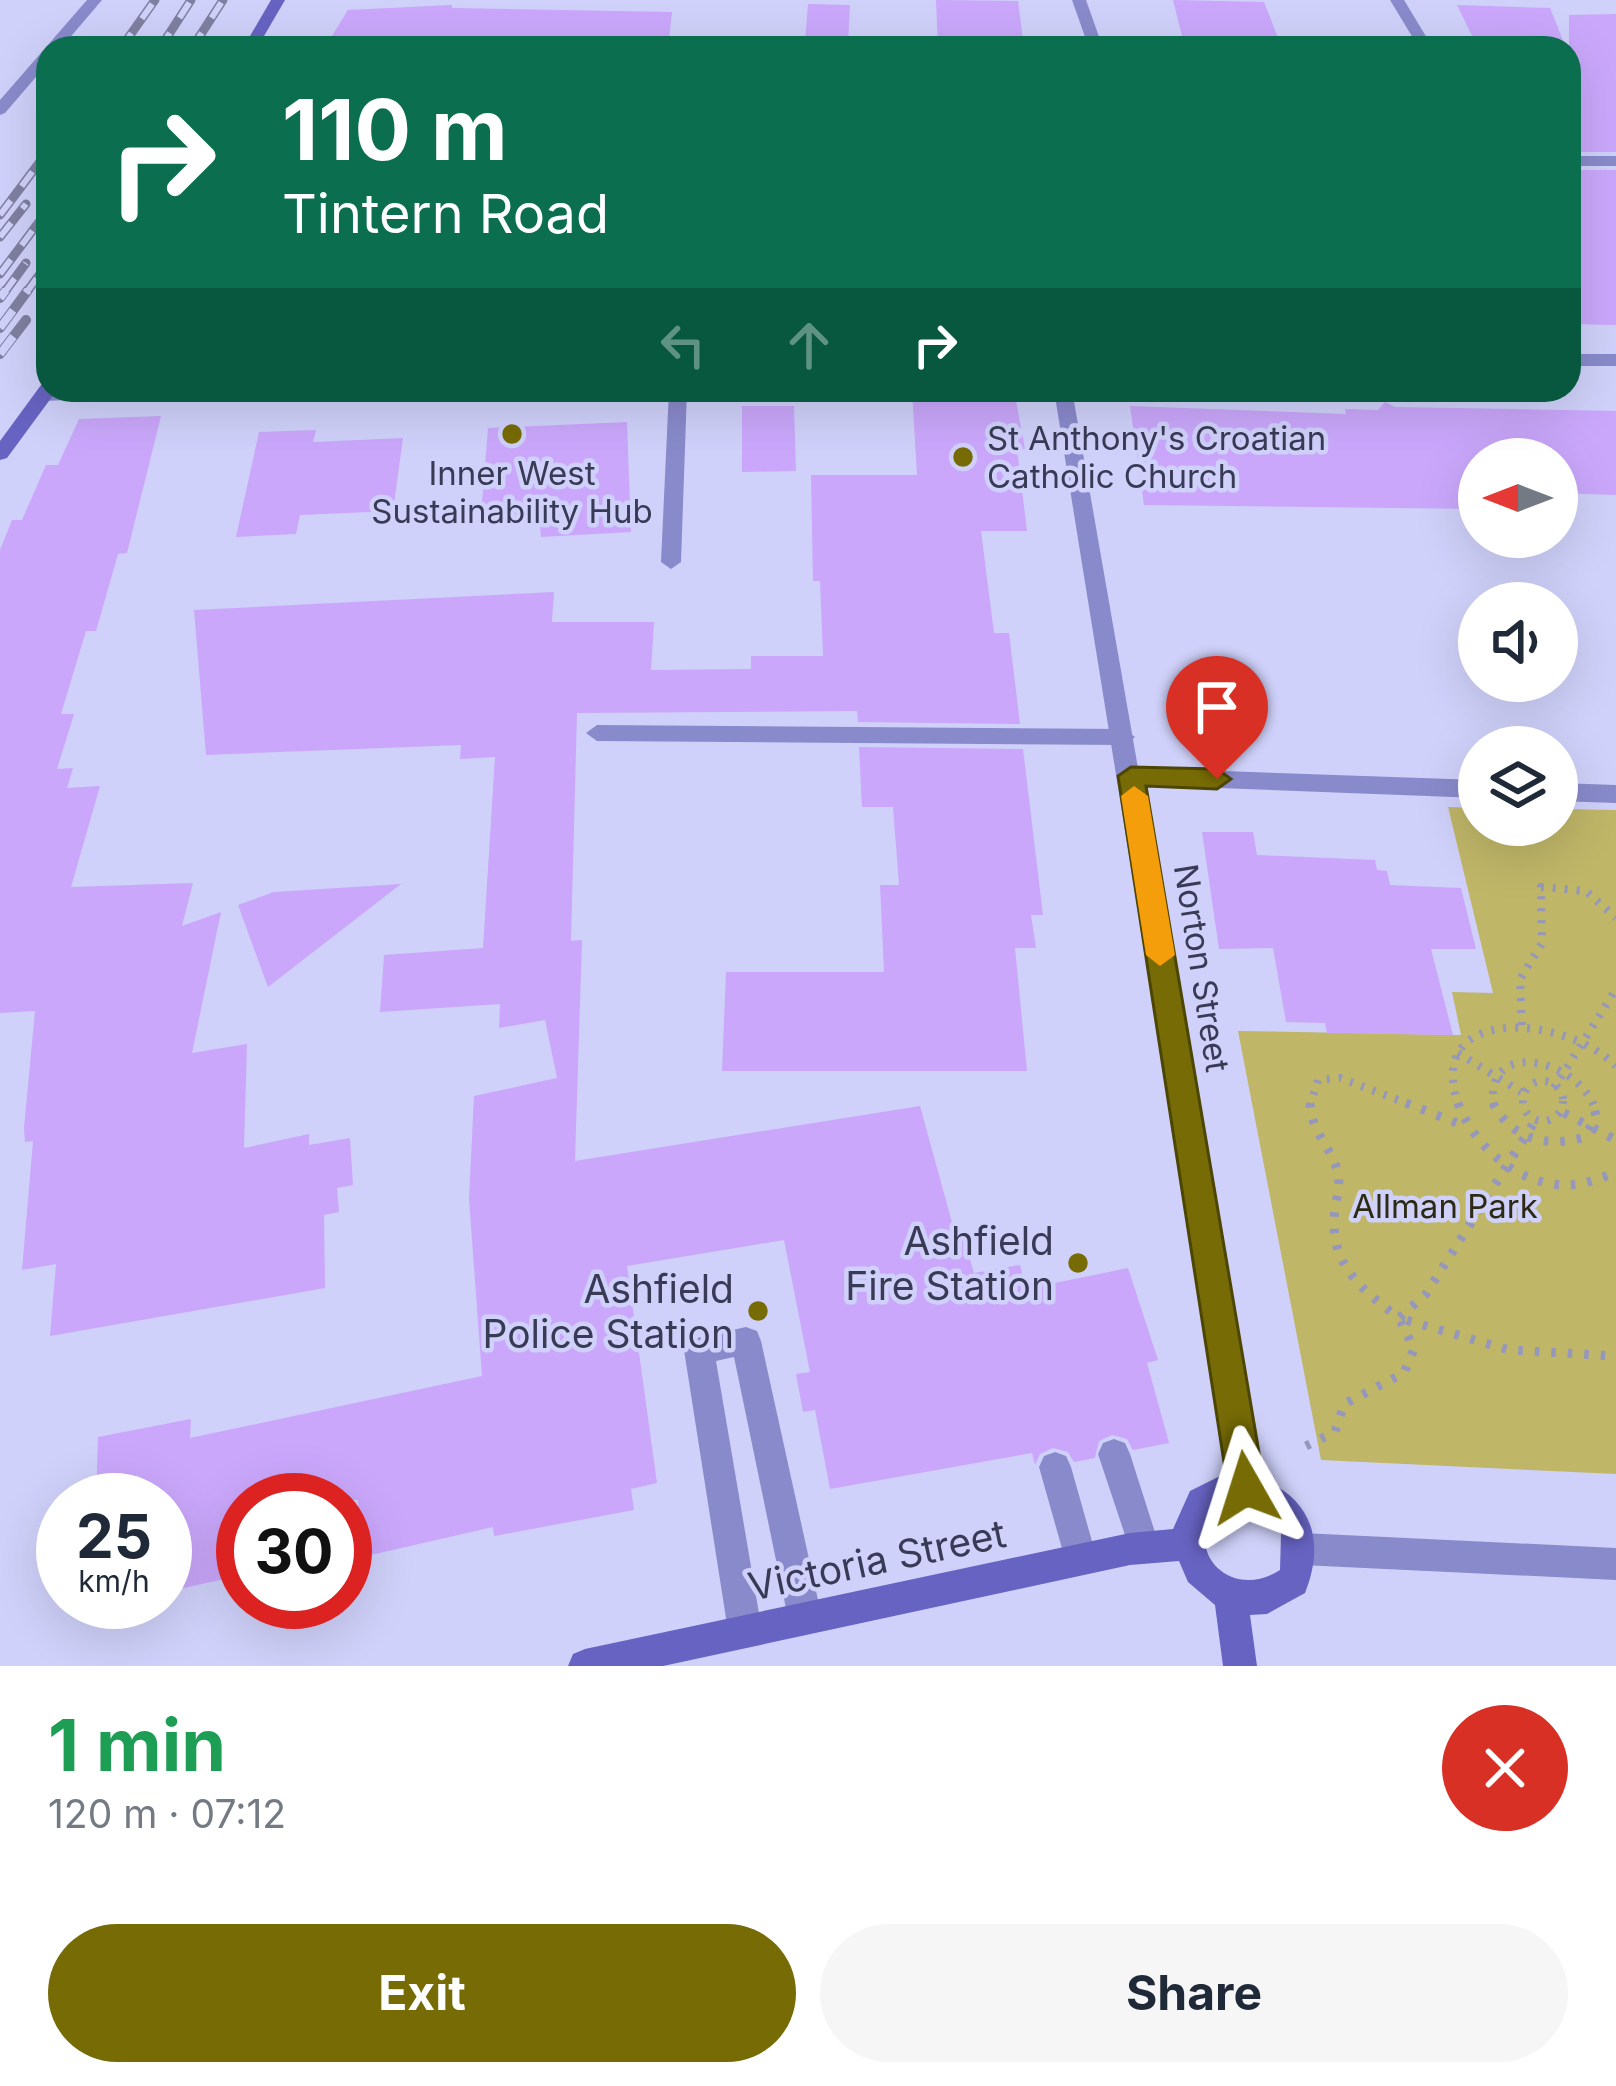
<!DOCTYPE html>
<html lang="en">
<head>
<meta charset="utf-8">
<style>
  :root { --surface:#fff; --page:#f6f6f7; --text:#1f2937; --muted:#747a83; --accent:#766b05 }
  body { margin:0; font-family:Inter,sans-serif; background:var(--page); color:var(--text); height:100vh; display:flex; flex-direction:column; font-size:45px; white-space:nowrap }
  * { box-sizing:border-box; margin:0 }
  p { font-size:39px; color:var(--muted) }
  .icon { flex:none; width:66px; height:66px; fill:none; stroke:currentColor; stroke-width:2; stroke-linecap:round; stroke-linejoin:round }
  .map { position:relative; height:1666px; overflow:hidden }
  .side { display:flex; flex-direction:column; background:var(--surface); flex:1 }
  .side>* { flex:none }
  .guide { position:absolute; left:36px; top:36px; width:1545px; height:366px; border-radius:36px; box-shadow:0 12px 48px #0002; background:#0b6e4f; color:#fff; overflow:hidden }
  .needle { width:78px; rotate:270deg }
  .controls { position:absolute; left:1458px; top:438px; display:grid; gap:24px }
  .controls a { display:grid; place-items:center; width:120px; height:120px; border-radius:50%; background:var(--surface); box-shadow:0 12px 48px #0002; font-size:60px }
  .speed { position:absolute; left:36px; top:1473px; display:flex; gap:24px; font-size:60px; font-weight:700; text-align:center }
  .speed>* { display:grid; place-content:center; width:156px; height:156px; border-radius:50%; background:var(--surface); box-shadow:0 12px 48px #0002; line-height:1 }
  .speed small { font-size:30px; font-weight:400 }
  .speed .limit { border:18px solid #d22; background:#fff; color:#111 }
  .pin { position:absolute; display:grid; place-items:center; width:102px; height:102px; color:#fff; margin:-123px -51px; border-radius:50% 50% 50% 0; rotate:-45deg; box-shadow:0 0 12px #0007 }
  .pin .icon { rotate:45deg }
  .me { position:absolute; width:132px; margin:-66px; rotate:354deg; stroke-linejoin:round; filter:drop-shadow(0 0 9px #0008) }
  .turn { display:flex; align-items:center; gap:42px; height:252px; padding:0 48px; font-size:54px }
  .turn .icon { width:156px; height:156px; stroke-width:2.5 }
  .turn b { display:block; font-size:84px; line-height:102px }
  .lanes { display:flex; align-items:center; height:114px; padding:0 48px; background:#0003; justify-content:center; gap:60px; direction:ltr }
  .lanes .off { opacity:.35 }
  .round { display:grid; place-items:center; flex:none; width:126px; height:126px; border-radius:63px; background:var(--page) }
  .summary { display:flex; align-items:center; justify-content:space-between; height:204px; padding:0 48px }
  h1 { font-size:72px; font-weight:700; line-height:90px; color:#1e9e55 }
  .action { display:flex; gap:24px; margin-top:auto; padding:24px 48px }
  .action a { flex:1; height:138px; border-radius:72px; background:var(--accent); color:#fff; font-size:48px; font-weight:700; line-height:138px; text-align:center }
  .action a+a { background:var(--page); color:var(--text) }
  .map>svg:first-child { display:block }
  .green { fill:#bfb668 }
  .building { fill:#caa7fb }
  .lines { fill:none; stroke-linecap:round; stroke-linejoin:round }
  .path-far1 { stroke:#9597bb; stroke-width:8; stroke-dasharray:3 9; stroke-linecap:butt }
  .path { stroke:#9597bb; stroke-width:9; stroke-dasharray:4.5 12; stroke-linecap:butt }
  .service { fill:#898acb; fill-rule:evenodd }
  .minor { fill:#898acb; fill-rule:evenodd }
  .tertiary { fill:#898acb; fill-rule:evenodd }
  .secondary { fill:#6763c2; fill-rule:evenodd }
  .rail-far1-casing { stroke:#7f80a1; stroke-width:9 }
  .rail-casing { stroke:#7f80a1; stroke-width:10 }
  .rail-far1 { stroke:#cfd1fa; stroke-width:6; stroke-dasharray:18; stroke-linecap:butt }
  .rail { stroke:#cfd1fa; stroke-width:8; stroke-dasharray:22; stroke-linecap:butt }
  .route { fill:#766b05; stroke:#4d4603; stroke-width:3 }
  .slow { fill:#f59e0b }
  .poi-dot { fill:#766b05; stroke:#cfd1fa; stroke-width:4.5 }
  .labels { text-anchor:middle; stroke-width:9; stroke-linejoin:round; paint-order:stroke }
  .poi-label { font-size:33px; fill:#393a55; stroke:#cfd1fa; text-anchor:start }
  .street-label { font-size:33px; fill:#393a55; stroke:#cfd1fa }
  .park-label { font-size:33px; fill:#2d2a14; stroke:#cfd1fa }
  .near-poi-label { font-size:39px; fill:#393a55; stroke:#cfd1fa; text-anchor:end }
  .near-street-label { font-size:39px; fill:#393a55; stroke:#cfd1fa }
</style>
</head>
<body>
<div class="map">
<svg width="1616" height="1666" viewBox="0 0 1616 1666">
  <rect width="100%" height="100%" fill="#cfd1fa"/>
  <path class="green" d="M1448 807 1479 808V825H1557V809L1616 810V1474L1321 1460 1238 1031 1461 1035 1452 992 1493 993Z"/>
  <g class="building">
    <path d="M936 0 1018 1 1024 48H938Z"/>
    <path d="M1173 0 1264 2 1282 48H1185Z"/>
    <path d="M808 4 850 5 848 42H805Z"/>
    <path d="M452 5V8L672 12 668 48 327 44 348 10Z"/>
    <path d="M1457 5 1550 8 1566 48H1478Z"/>
    <path d="M1616 14V152H1569V15Z"/>
    <path d="M1569 170H1616V325L1569 324Z"/>
    <path d="M912 390H1014L1025 449H1017L1027 531H981L994 633H1009L1020 724 858 722 857 711 577 713 571 941 582 940 575 1161 920 1106 956 1237 963 1235 974 1273 1020 1265 1026 1289 1128 1268 1158 1360 1147 1363 1169 1443 1133 1450 1127 1439 1112 1435 1099 1441 1095 1458 1074 1462 1068 1452 1053 1448 1040 1454 1035 1465 1032 1453 830 1489 815 1410 803 1412 796 1374 810 1372 784 1240 627 1266 657 1483 631 1489 634 1510 494 1536 493 1527 362 1557 358 1500H243V1575L165 1592V1500H96L98 1437 191 1419 190 1438 482 1376 469 1199 474 1096 557 1078 545 1020 499 1028 500 1004 380 1012 384 955 483 948 495 757 460 759 461 745 206 755 194 610 554 592 552 622H654L651 670 751 669V656H823L820 581H813L811 475H917Z"/>
    <path d="M1385 402 1395 407 1616 411V495L1557 493V459H1479V509L1144 505 1130 406 1346 414 1345 409 1378 410Z"/>
    <path d="M742 406H794L796 471 742 472Z"/>
    <path d="M161 416 127 553 118 554 96 631H86L61 714H74L57 769 73 768 67 788 100 786 71 887 193 883 182 926 221 912 192 1053 247 1044 244 1148 309 1134V1145L350 1138 353 1185 337 1188 339 1212 324 1215 325 1288 50 1336 56 1264 22 1270 33 1141 25 1142 24 1128 35 1011 0 1013V550L12 520H22L46 465H58L79 419Z"/>
    <path d="M627 422 631 532 541 537 540 524 480 527 488 428Z"/>
    <path d="M316 430 313 442 403 438 393 511 300 515 296 534 236 537 259 432Z"/>
    <path d="M859 747 1023 749 1043 915H1031L1036 948H1015L1027 1071H722L726 972H884L880 885H899L893 807H862Z"/>
    <path d="M1202 832H1253L1257 855 1375 860 1377 870 1387 871 1390 885 1461 888 1476 949H1431L1453 1035 1327 1033 1325 1023 1286 1022 1273 948 1219 949Z"/>
    <path d="M401 884 268 987 238 905 274 892Z"/>
  </g>
  <g class="lines">
    <g class="path-far1">
      <path d="M1522 1025 1520 979 1542 943 1541 887 1586 891 1616 918"/>
      <path d="M1458 1053 1521 1092"/>
      <circle cx="1543" cy="1101" r="20"/>
      <path d="M1554 1088 1616 989"/>
      <path d="M1310 1106 1318 1080 1340 1078 1414 1106"/>
      <path d="M1459 1106C1421 1003 1566 1015 1616 1066"/>
      <path d="M1494 1106C1483 1039 1574 1057 1594 1106"/>
    </g>
    <g class="path">
      <path d="M1310 1103C1311 1132 1332 1148 1338 1173 1341 1187 1334 1206 1334 1221 1333 1268 1364 1291 1399 1318L1426 1294 1537 1118"/>
      <path d="M1406 1103 1462 1125"/>
      <path d="M1458 1103C1475 1148 1519 1186 1569 1185 1584 1185 1602 1177 1616 1173"/>
      <path d="M1493 1103C1512 1140 1547 1148 1585 1137L1596 1116 1593 1103"/>
      <path d="M1564 1113 1616 1140"/>
      <path d="M1306 1446 1335 1432 1344 1404 1404 1373 1414 1349 1399 1318 1509 1350 1616 1356"/>
    </g>
    <g class="service">
      <rect x="1569" y="156" width="47" height="10"/>
      <path d="M669 390H687L681 562 671 569 661 562Z"/>
      <path d="M597 725 1124 729 1135 737 1124 745 597 741 586 733Z"/>
      <path d="M746 1327 757 1331 761 1341 822 1618 817 1630 805 1635 793 1630 788 1618 734 1357 716 1361 762 1631 757 1643 745 1648 733 1643 728 1631 684 1350 688 1340Z"/>
      <path d="M1114 1439 1125 1443 1130 1454 1160 1548 1155 1559 1144 1564 1133 1559 1098 1454 1103 1443Z"/>
      <path d="M1055 1452 1066 1456 1071 1467 1097 1559 1093 1571 1081 1575 1069 1571 1065 1559 1039 1467 1044 1456Z"/>
    </g>
    <g class="minor">
      <path d="M1072 0H1086L1103 48H1089Z"/>
      <path d="M1390 0H1404L1433 48H1419Z"/>
      <path d="M1054 390H1072L1138 768 1479 780V798L1141 785 1263 1488 1258 1499 1247 1504 1236 1499 1231 1488Z"/>
      <path d="M1557 783 1616 785V803L1557 801Z"/>
      <path d="M1302 1533 1616 1548V1580L1302 1565 1291 1560 1286 1549 1291 1538Z"/>
    </g>
    <g class="tertiary">
      <path d="M87 0H102L61 48H48V63L5 113 0 115V100Z"/>
      <rect x="1569" y="354" width="47" height="12"/>
      <path d="M48 389V390H170L161 396 44 401 35 395Z"/>
    </g>
    <g class="secondary">
      <path d="M271 0H285L257 48H243Z"/>
      <path d="M48 383V390H57L7 458 0 460V441L41 385Z"/>
      <path d="M1230 1471C1298 1481 1332 1526 1305 1593L1267 1614 1250 1615 1257 1666H1223L1215 1605 1188 1582 1179 1561 1130 1565 663 1666H568L573 1654 585 1649 1130 1533 1173 1529 1190 1491ZM1232 1503 1254 1508 1281 1534 1280 1570C1224 1606 1172 1535 1232 1503Z"/>
    </g>
    <defs>
      <g id="rail-far1">
        <path d="M121 48 155 0"/>
        <path d="M160 48 191 0"/>
        <path d="M192 48 223 0"/>
        <path d="M0 215 48 151"/>
        <path d="M0 237 26 204"/>
        <path d="M0 274 48 210"/>
        <path d="M4 293 26 263"/>
        <path d="M26 293 48 263"/>
      </g>
      <g id="rail">
        <path d="M0 298 6 290"/>
        <path d="M0 328 28 290"/>
        <path d="M0 354 26 320"/>
      </g>
    </defs>
    <use href="#rail-far1" class="rail-far1-casing"/>
    <use href="#rail" class="rail-casing"/>
    <use href="#rail-far1" class="rail-far1"/>
    <use href="#rail" class="rail"/>
  </g>
  <path class="route" d="M1131 767 1217 769 1231 779 1217 789 1146 786 1265 1488 1259 1500 1246 1505 1234 1500 1228 1488 1118 776Z"/>
  <path class="slow" d="M1134 786 1148 796 1175 955 1160 966 1146 955 1121 796Z"/>
  <g class="poi-dot">
    <circle cx="512" cy="434" r="12"/>
    <circle cx="963" cy="457" r="12"/>
    <circle cx="1078" cy="1263" r="12"/>
    <circle cx="758" cy="1311" r="12"/>
  </g>
  <g class="labels">
    <g class="poi-label">
      <text x="987" y="450">St Anthony's Croatian<tspan x="987" dy="38">Catholic Church</tspan></text>
      <text x="512" y="485" text-anchor="middle">Inner West<tspan x="512" dy="38">Sustainability Hub</tspan></text>
    </g>
    <g class="street-label">
      <text transform="translate(1202 968) rotate(81)" y="12">Norton Street</text>
    </g>
    <g class="park-label">
      <text x="1445" y="1218">Allman Park</text>
    </g>
    <g class="near-poi-label">
      <text x="1054" y="1255">Ashfield<tspan x="1054" dy="45">Fire Station</tspan></text>
      <text x="734" y="1303">Ashfield<tspan x="734" dy="45">Police Station</tspan></text>
    </g>
    <g class="near-street-label">
      <text transform="translate(877 1560) rotate(-12)" y="14">Victoria Street</text>
    </g>
  </g>
</svg>
<div class="controls">
<a><svg class="needle" viewBox="-14 -14 28 28"><path d="M0-13l5 13h-10z" fill="#e53935"/><path d="M0 13l5-13h-10z" fill="#747a83"/></svg></a>
<a><svg class="icon" aria-label="sound" viewBox="0 0 24 24"><path d="M4 9h4l5-4v14l-5-4H4zM17 9q2 3 0 6"/></svg></a>
<a><svg class="icon" aria-label="layers" viewBox="0 0 24 24"><path d="M12 4l9 5-9 5-9-5zM3 14l9 5 9-5"/></svg></a>
</div>
<div class="speed"><div>25<small>km/h</small></div><div class="limit">30</div></div>
<div class="pin" style="left:1217px;top:779px;background:#d93025"><svg class="icon" aria-label="arrive" viewBox="0 0 24 24"><path d="M6 21V4h12l-3 4 3 4H6"/></svg></div>
<svg class="me" style="left:1246px;top:1488px" viewBox="-20 -20 40 40"><path d="M0-17L14 15 0 8-14 15z" fill="#766b05" stroke="#fff" stroke-width="4"/></svg>
<div class="guide">
<div class="turn"><svg class="icon" aria-label="right" viewBox="0 0 24 24"><path d="M7 20v-9h11M14 6l5 5-5 5"/></svg><div><b>110 m</b>Tintern Road</div></div>
<div class="lanes"><svg class="icon off" aria-label="left" viewBox="0 0 24 24"><path d="M17 20v-9H6M10 6l-5 5 5 5"/></svg><svg class="icon off" aria-label="ahead" viewBox="0 0 24 24"><path d="M12 20V5M6 11l6-6 6 6"/></svg><svg class="icon" aria-label="right" viewBox="0 0 24 24"><path d="M7 20v-9h11M14 6l5 5-5 5"/></svg></div>
</div>
</div>
<section class="side">
<div class="summary"><div><h1>1 min</h1><p>120 m · 07:12</p></div><a class="round" style="background:#d93025;color:#fff"><svg class="icon" aria-label="close" viewBox="0 0 24 24"><path d="M6 6l12 12M18 6L6 18"/></svg></a></div>
<div class="action"><a>Exit</a><a>Share</a></div>
</section>
</body>
</html>
